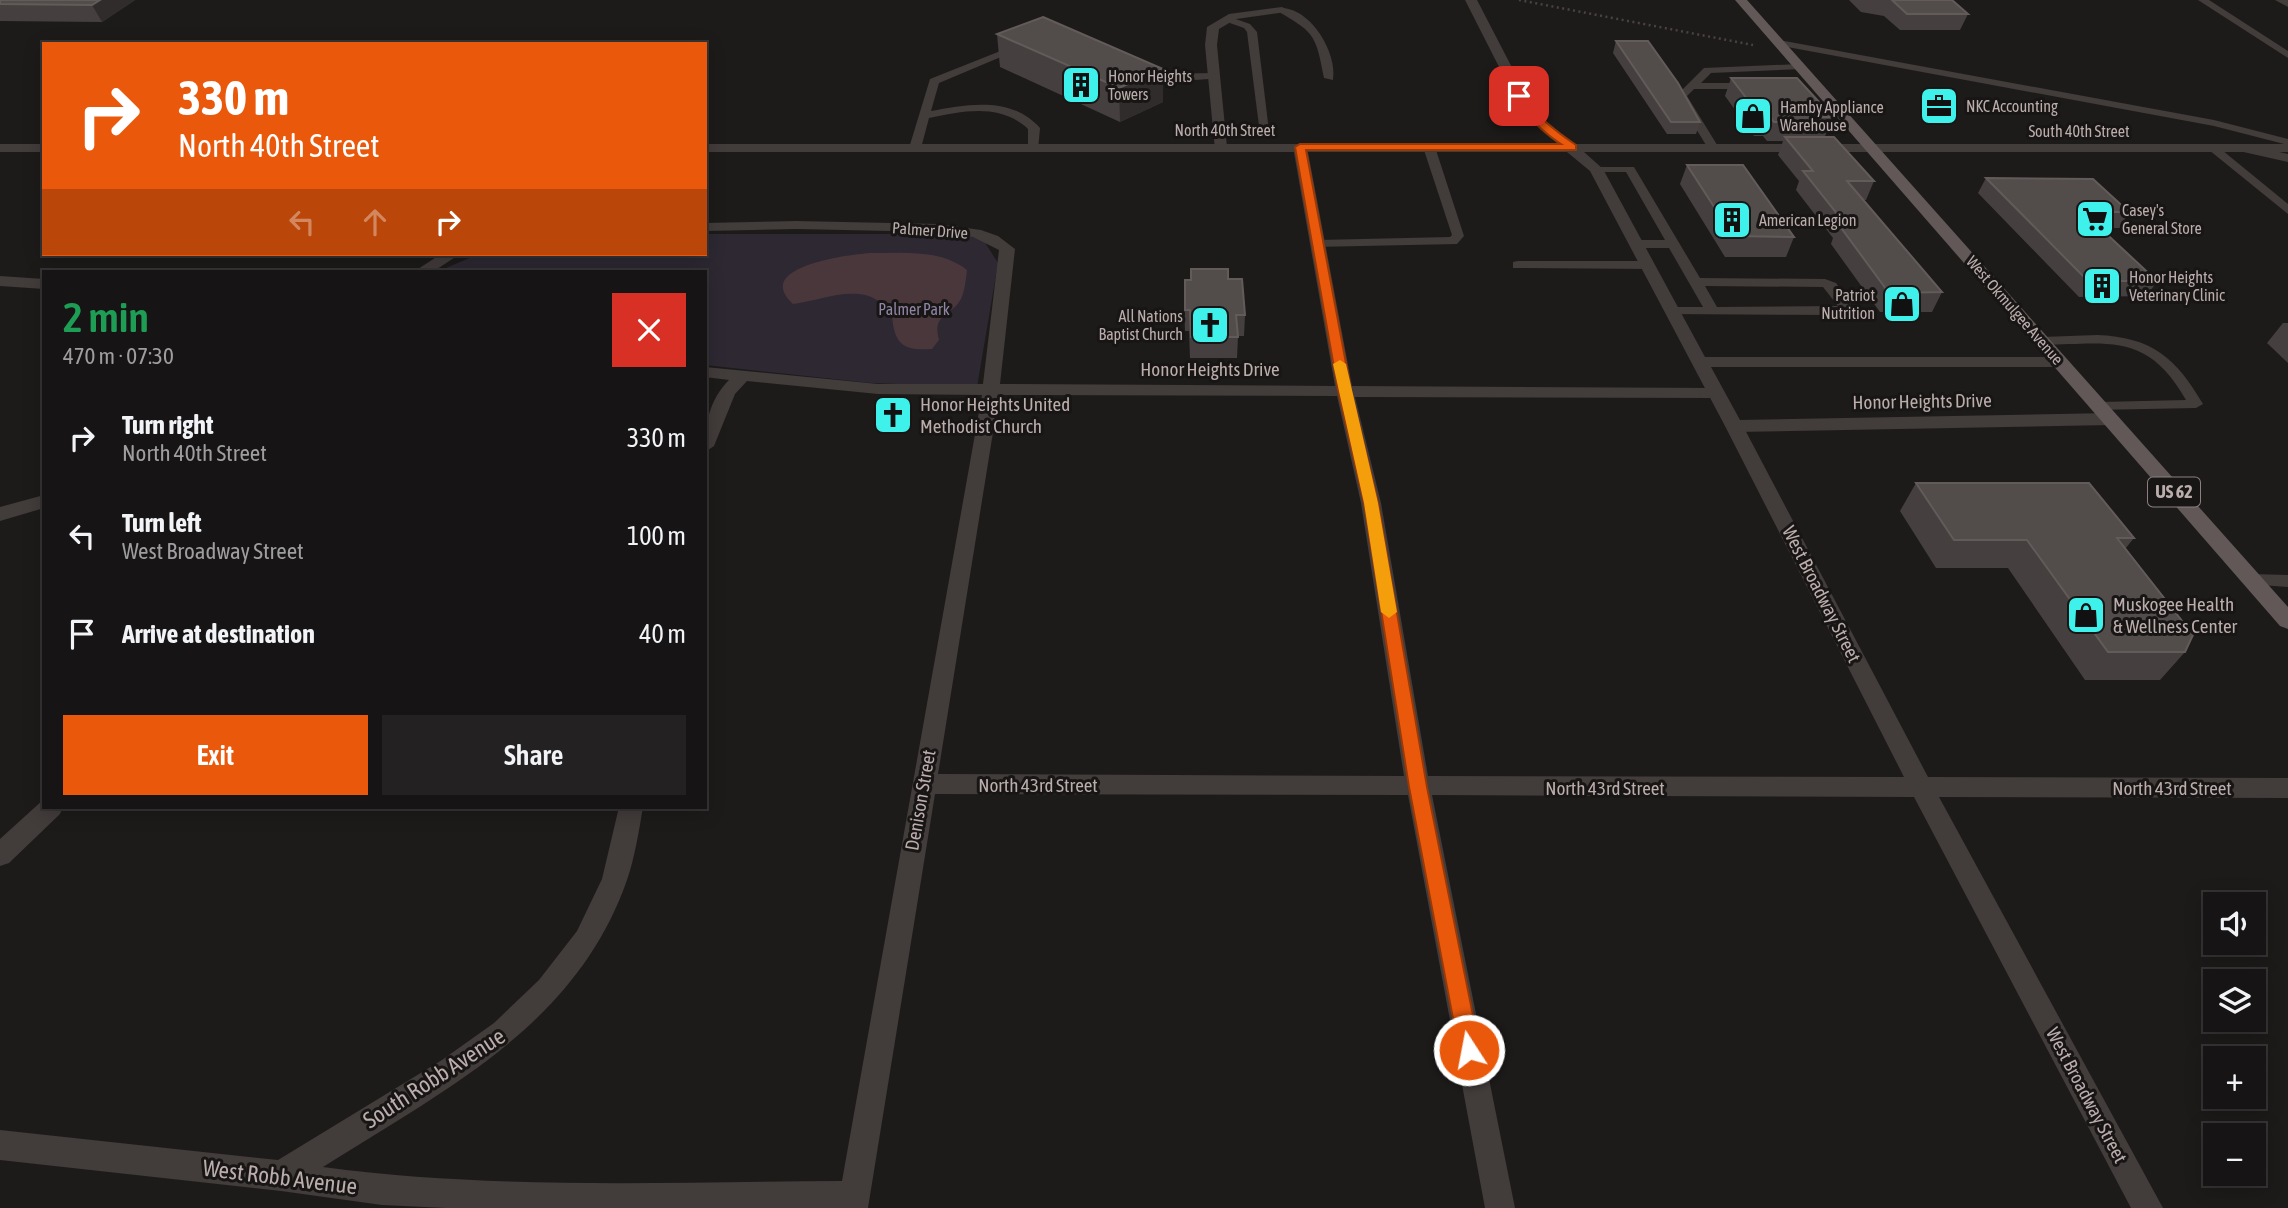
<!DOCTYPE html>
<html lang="en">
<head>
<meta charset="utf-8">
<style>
  :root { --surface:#161414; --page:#232122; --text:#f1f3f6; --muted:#9e9ea0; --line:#353334; --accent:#ea580c }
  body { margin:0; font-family:"Asap Condensed",sans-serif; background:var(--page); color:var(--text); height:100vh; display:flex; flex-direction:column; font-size:26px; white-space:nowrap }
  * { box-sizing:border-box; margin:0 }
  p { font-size:23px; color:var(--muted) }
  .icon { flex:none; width:38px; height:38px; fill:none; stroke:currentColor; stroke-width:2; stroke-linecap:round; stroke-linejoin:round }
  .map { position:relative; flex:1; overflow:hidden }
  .details { position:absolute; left:42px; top:270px; width:665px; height:539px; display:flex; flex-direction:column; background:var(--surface); border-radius:0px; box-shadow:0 4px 18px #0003,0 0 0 2px var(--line) }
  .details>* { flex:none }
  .guide { position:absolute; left:42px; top:42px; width:665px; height:214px; border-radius:0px; box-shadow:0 4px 18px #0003,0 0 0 2px var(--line); background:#ea580c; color:#fff; overflow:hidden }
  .tools { position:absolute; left:2203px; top:892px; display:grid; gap:14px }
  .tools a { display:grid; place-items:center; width:63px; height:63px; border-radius:0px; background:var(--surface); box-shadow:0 4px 18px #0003,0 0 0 2px var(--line); font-size:35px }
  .pin { position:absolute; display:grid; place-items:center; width:60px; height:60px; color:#fff; margin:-30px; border-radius:14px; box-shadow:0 4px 10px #0006 }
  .me { position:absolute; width:77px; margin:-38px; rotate:349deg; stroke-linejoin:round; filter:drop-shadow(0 0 5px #0008) }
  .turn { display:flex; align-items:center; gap:24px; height:147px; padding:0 21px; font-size:32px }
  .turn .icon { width:91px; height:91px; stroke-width:2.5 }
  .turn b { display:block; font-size:49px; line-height:60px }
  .lanes { display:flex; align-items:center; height:66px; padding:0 21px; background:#0003; justify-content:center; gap:35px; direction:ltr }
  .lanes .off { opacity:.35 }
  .round { display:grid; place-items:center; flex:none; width:74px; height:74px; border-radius:0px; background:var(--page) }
  .headline { display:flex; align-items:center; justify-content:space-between; height:119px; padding:0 21px }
  h1 { font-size:42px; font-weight:600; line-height:52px; color:#1e9e55 }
  .button { display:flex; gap:14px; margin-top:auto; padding:14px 21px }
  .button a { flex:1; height:80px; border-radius:0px; background:var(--accent); color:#fff; font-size:28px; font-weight:600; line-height:80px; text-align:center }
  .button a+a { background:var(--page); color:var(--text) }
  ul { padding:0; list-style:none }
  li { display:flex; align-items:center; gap:21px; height:98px; padding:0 21px }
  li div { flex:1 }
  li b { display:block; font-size:26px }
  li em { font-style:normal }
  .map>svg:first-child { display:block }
  .green { fill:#2d2832 }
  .water { fill:#4a373b }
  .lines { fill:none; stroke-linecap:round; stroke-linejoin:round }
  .path { stroke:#494241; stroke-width:2.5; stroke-dasharray:2 3.5; stroke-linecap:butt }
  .service { fill:#423c3b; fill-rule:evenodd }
  .minor { fill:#423c3b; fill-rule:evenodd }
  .tertiary { fill:#423c3b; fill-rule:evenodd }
  .primary { fill:#615857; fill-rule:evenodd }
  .wall { fill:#45403f }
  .shaded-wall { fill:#302c2b }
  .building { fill:#524c4b; stroke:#625b5a; stroke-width:2 }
  .route { fill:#ea580c; stroke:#983908; stroke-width:2 }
  .slow { fill:#f59e0b }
  .labels { text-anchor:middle; stroke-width:6; stroke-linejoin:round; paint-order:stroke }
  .far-poi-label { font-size:16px; fill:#bcadad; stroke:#181615; text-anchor:start }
  .far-street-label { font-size:16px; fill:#bcadad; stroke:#181615 }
  .far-park-label { font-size:16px; fill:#9185a6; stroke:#181615 }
  .shield { fill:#181615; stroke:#8b807f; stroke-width:2 }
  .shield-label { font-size:18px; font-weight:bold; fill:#bcadad }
  .street-label { font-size:19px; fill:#bcadad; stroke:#181615 }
  .poi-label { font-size:19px; fill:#bcadad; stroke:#181615; text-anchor:start }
  .near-street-label { font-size:23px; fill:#bcadad; stroke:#181615 }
</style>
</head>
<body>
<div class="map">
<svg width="2288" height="1208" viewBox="0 0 2288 1208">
  <rect width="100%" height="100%" fill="#1d1b1a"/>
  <path class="green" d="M705 234H965L984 241 998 263 977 387 871 383 705 365V271H439L479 254H705Z"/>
  <path class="water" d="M872 253C904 253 941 249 967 270 966 279 965 290 961 299 950 318 932 313 939 340L932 349C904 351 894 345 892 315 888 312 885 307 881 303 858 283 819 301 793 304 751 266 852 254 872 253Z"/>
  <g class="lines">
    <path class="path" d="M1519 0 1753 45"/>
    <g class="service">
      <path d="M2198 0H2209L2288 51V58Z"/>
      <path d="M2275 0H2288V7Z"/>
      <path d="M1279 8C1310 6 1338 53 1333 80L1324 78C1316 37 1316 33 1279 12Z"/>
      <path d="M1227 16 1250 24 1257 32 1269 131 1218 132 1212 129 1218 126H1259L1247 32 1244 28 1224 21 1222 19Z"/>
      <path d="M1779 40 2214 120 2288 139V145L2214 126 1776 45 1774 43Z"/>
      <path d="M1018 44 1027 46 939 83 931 111C968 104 1012 96 1040 128L1038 150 1028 148V129C1000 103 964 111 929 118L921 148 911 150 909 148 930 79Z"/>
      <path d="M1799 64 1804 67 1803 69 1711 73 1701 83H1750L1755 86 1750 89H1694L1687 96 1719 148 1717 150H1709L1676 96 1704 68Z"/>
      <path d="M1141 69 1153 74 1214 73 1219 76 1214 79C1191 79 1154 87 1136 72Z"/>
      <path d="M1429 144 1435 147 1464 236 1457 244 1314 247 1312 244 1318 240 1450 237 1452 235 1423 147Z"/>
      <path d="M2209 146H2217L2288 204V214L2209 150Z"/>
      <path d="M1592 167H1634L1700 278 1825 279 1836 283 1852 306 1846 314 1841 315 1668 314V308L1673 307H1703L1669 248H1636L1630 244 1636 240H1665L1626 172H1596L1592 171ZM1705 286 1823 287 1838 306 1717 307Z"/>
      <path d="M1518 261H1648L1654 265 1648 269 1513 268V262Z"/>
      <path d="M2097 335C2152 337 2176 358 2203 404L2196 408 2095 410 2093 407 2100 402 2186 400C2147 332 2110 344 2042 345L2035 341 2042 337Z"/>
      <path d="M2252 574 2288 575V587L2246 584 2243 580Z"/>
    </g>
    <g class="minor">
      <path d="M1282 7 1288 10 1286 12 1236 19 1219 29 1217 45 1227 147 1220 151 1215 150 1205 45 1207 27 1229 14Z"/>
      <path d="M1300 143 1307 147 1352 386 1715 388 1724 393 1715 398 1355 397 1381 503 1428 776 1904 777 1725 426 1734 420 1743 426 1928 777 2288 778V798L1939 797 2163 1208H2131L1914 797 1432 795 1515 1208H1485L1408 795 935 794 868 1208H446L382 1205 281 1191 0 1160V1130L278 1160 442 1060 494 1023 539 980 577 931 602 879 619 807H643C639 830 635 857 627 880 576 1026 445 1089 323 1167 495 1190 670 1182 842 1181L982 395 878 394 747 381 735 394 714 446 705 452C705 424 709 400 729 380L705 377V367L878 384H983L999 250 973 237 938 232 796 229 705 231V223L796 221 938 224 981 230 998 236 1015 249 1000 384 1335 386 1293 147ZM999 395 1337 396 1361 503 1404 776 938 774Z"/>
      <path d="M2244 144 2288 154V162L2239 151 2237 148Z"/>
      <path d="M441 254H460L434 271H415Z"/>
      <path d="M0 276 44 279V289L0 286Z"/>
      <path d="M44 495V508L0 521V507Z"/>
      <path d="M44 799V807H63L60 814 9 863 0 866V839Z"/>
    </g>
    <g class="tertiary">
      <path d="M1465 0H1477L1535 112 1574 144H2288V152H1584L1603 169 1705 357H2061L2070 362 2061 367H1711L1740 420 2111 413 2120 419 2111 425 1734 432 1725 426 1590 171 1567 152H705V144H1558L1523 114Z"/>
      <rect x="0" y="144" width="44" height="8"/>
    </g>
    <path class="primary" d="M1735 0H1747L2288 607V629L2280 626Z"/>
  </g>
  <g class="wall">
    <path d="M0 0H135L102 22 0 21Z"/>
    <path d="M1849 0H1952L1968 14 1960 30H1900L1884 16 1861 12Z"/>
    <path d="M997 34 1163 102 1120 122 1000 67Z"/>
    <path d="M1616 41 1700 122 1696 134H1667L1613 53Z"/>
    <path d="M1731 78 1833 117 1825 136 1818 137 1874 181 1866 200H1862L1942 292 1932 312H1880L1831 244 1833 238 1796 190 1799 181 1778 155 1783 141H1767L1763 136H1754L1725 96Z"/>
    <path d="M1687 165 1794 237 1786 257H1725L1680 184Z"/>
    <path d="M1986 178 2129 212 2120 228H2100L2157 281 2147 296 2079 297 1978 193Z"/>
    <path d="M1191 269 1228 279 1245 315 1244 336H1238L1237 358H1190L1189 331H1185L1184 301 1185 280H1190Z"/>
    <path d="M2283 323H2288V363L2267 343Z"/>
    <path d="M1916 483 2134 538 2125 549 2185 652 2160 680H2085L2008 568H1936L1900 511Z"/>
  </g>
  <g class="shaded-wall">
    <path d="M100 0H135L102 22 92 5Z"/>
    <path d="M1163 69V102L1120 122 1119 88Z"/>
  </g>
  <g class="building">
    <path d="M0 0H100L92 5 0 4Z"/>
    <path d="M1892 0H1952L1968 14H1907Z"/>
    <path d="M1043 17 1163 69 1119 88 997 34Z"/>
    <path d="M1616 41H1648L1678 83 1700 122H1671Z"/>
    <path d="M1731 78H1797L1833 117H1818L1823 122H1774L1770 117H1761Z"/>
    <path d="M1785 137H1834L1874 181H1847L1942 292 1889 293 1839 225H1846L1803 171H1813Z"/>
    <path d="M1687 165H1743L1794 237 1733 236Z"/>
    <path d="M1986 178 2093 179 2129 212H2083L2157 281H2088Z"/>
    <path d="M1191 269H1228V279H1242L1245 315H1236L1238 337H1191L1190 310H1185V280H1191Z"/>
    <path d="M1916 483H2089L2134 538H2117L2193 635 2185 652H2108L2027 540H1954Z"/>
  </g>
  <path class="route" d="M1515 94H1522C1537 117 1554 130 1576 145V150H1306L1351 390 1378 503 1427 787 1480 1050 1477 1058 1469 1061 1462 1058 1459 1050 1409 787 1364 503 1338 390 1295 147 1300 144H1561C1541 131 1527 117 1514 96Z"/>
  <path class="slow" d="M1340 360 1346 364 1378 503 1397 612 1389 618 1381 612 1364 503 1333 364Z"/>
  <defs>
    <symbol id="building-square" viewBox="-11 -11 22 22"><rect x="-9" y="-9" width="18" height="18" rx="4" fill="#3ff1eb" stroke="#181615"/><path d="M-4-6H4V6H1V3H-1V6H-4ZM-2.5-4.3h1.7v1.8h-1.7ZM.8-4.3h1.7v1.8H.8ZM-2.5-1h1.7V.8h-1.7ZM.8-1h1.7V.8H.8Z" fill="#111"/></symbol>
    <symbol id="office-square" viewBox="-11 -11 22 22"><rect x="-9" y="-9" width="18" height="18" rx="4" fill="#3ff1eb" stroke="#181615"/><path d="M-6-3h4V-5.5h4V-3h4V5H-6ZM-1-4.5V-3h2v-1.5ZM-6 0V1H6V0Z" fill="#111"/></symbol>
    <symbol id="shop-square" viewBox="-11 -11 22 22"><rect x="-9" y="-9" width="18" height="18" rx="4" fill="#3ff1eb" stroke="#181615"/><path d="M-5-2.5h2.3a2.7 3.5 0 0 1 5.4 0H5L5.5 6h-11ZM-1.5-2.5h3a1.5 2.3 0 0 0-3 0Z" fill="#111"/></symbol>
    <symbol id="supermarket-square" viewBox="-11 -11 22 22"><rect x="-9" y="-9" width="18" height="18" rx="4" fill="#3ff1eb" stroke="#181615"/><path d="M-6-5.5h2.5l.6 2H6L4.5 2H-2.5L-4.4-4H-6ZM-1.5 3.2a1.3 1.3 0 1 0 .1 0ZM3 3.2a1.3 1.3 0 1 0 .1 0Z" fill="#111"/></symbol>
    <symbol id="church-square" viewBox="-11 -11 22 22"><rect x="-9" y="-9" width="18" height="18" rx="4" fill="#3ff1eb" stroke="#181615"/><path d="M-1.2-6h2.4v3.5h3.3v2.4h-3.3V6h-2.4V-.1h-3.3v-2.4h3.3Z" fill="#111"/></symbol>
  </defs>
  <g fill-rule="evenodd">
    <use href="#building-square" x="1059" y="63" width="44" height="44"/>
    <use href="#office-square" x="1917" y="84" width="44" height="44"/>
    <use href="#shop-square" x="1731" y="94" width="44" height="44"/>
    <use href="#supermarket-square" x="2073" y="197" width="44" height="44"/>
    <use href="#building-square" x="1710" y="198" width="44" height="44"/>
    <use href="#building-square" x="2080" y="264" width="44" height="44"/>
    <use href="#shop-square" x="1880" y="282" width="44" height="44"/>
    <use href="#church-square" x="1188" y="303" width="44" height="44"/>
    <use href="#church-square" x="871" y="393" width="44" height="44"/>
    <use href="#shop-square" x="2064" y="593" width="44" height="44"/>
  </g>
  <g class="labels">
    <g class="far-poi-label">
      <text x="1108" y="82">Honor Heights<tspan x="1108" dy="18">Towers</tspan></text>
      <text x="1966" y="112">NKC Accounting</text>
      <text x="1780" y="113">Hamby Appliance<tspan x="1780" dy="18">Warehouse</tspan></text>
      <text x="2122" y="216">Casey's<tspan x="2122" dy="18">General Store</tspan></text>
      <text x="1759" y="226">American Legion</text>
      <text x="2129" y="283">Honor Heights<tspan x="2129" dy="18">Veterinary Clinic</tspan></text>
      <text x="1875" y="301" text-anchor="end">Patriot<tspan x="1875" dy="18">Nutrition</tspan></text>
      <text x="1183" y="322" text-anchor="end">All Nations<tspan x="1183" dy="18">Baptist Church</tspan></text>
    </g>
    <g class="far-street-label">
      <text x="1225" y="136">North 40th Street</text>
      <text x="2079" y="137">South 40th Street</text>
      <text transform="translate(930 230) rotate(4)" y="6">Palmer Drive</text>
      <text transform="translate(2015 310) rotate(49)" y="6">West Okmulgee Avenue</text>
    </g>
    <g class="far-park-label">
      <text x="914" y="315">Palmer Park</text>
    </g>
    <rect class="shield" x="2148" y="477.5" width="52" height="29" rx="5"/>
    <g class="shield-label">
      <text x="2174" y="498">US 62</text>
    </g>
    <g class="street-label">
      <text x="1210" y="376">Honor Heights Drive</text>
      <text transform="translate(1922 401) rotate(-1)" y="7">Honor Heights Drive</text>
      <text transform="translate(1822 594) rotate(63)" y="7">West Broadway Street</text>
      <text x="1038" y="792">North 43rd Street</text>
      <text x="1605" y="795">North 43rd Street</text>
      <text x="2172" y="795">North 43rd Street</text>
      <text transform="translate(920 800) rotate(-80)" y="7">Denison Street</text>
      <text transform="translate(2087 1095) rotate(62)" y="7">West Broadway Street</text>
    </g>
    <g class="poi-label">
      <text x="920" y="411">Honor Heights United<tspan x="920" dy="22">Methodist Church</tspan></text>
      <text x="2113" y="611">Muskogee Health<tspan x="2113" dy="22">&amp; Wellness Center</tspan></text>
    </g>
    <g class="near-street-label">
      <text transform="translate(434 1078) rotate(-33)" y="8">South Robb Avenue</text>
      <text transform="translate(280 1177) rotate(7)" y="8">West Robb Avenue</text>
    </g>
  </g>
</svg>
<div class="tools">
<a><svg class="icon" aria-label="sound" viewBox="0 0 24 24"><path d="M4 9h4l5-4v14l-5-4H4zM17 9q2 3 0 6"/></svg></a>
<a><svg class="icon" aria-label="layers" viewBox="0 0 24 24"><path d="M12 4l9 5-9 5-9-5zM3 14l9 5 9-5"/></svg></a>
<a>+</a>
<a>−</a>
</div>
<div class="pin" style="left:1519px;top:96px;background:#d93025"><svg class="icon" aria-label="arrive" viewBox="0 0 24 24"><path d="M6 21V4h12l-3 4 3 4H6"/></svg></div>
<svg class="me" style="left:1469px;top:1050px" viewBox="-20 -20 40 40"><circle r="17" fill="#ea580c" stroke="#fff" stroke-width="3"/><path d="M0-11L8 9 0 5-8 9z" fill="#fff"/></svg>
<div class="guide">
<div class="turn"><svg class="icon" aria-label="right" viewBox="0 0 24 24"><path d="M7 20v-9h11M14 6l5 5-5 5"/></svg><div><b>330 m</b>North 40th Street</div></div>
<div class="lanes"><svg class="icon off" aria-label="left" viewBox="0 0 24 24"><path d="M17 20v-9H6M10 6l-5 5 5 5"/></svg><svg class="icon off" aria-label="ahead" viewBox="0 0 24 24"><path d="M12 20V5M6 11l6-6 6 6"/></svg><svg class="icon" aria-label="right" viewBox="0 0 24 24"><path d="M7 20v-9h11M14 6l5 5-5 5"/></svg></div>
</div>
<section class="details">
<div class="headline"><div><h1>2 min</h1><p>470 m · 07:30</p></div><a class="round" style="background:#d93025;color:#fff"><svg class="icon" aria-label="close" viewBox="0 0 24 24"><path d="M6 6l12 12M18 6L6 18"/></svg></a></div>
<ul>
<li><svg class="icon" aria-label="right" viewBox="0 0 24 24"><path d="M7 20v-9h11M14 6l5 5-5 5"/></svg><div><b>Turn right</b><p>North 40th Street</p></div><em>330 m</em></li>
<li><svg class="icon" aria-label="left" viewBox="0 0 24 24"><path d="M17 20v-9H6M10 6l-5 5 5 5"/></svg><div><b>Turn left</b><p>West Broadway Street</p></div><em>100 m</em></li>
<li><svg class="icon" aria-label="arrive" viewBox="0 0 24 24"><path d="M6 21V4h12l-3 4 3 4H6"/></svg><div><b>Arrive at destination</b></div><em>40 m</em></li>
</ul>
<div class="button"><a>Exit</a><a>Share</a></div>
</section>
</div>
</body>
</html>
